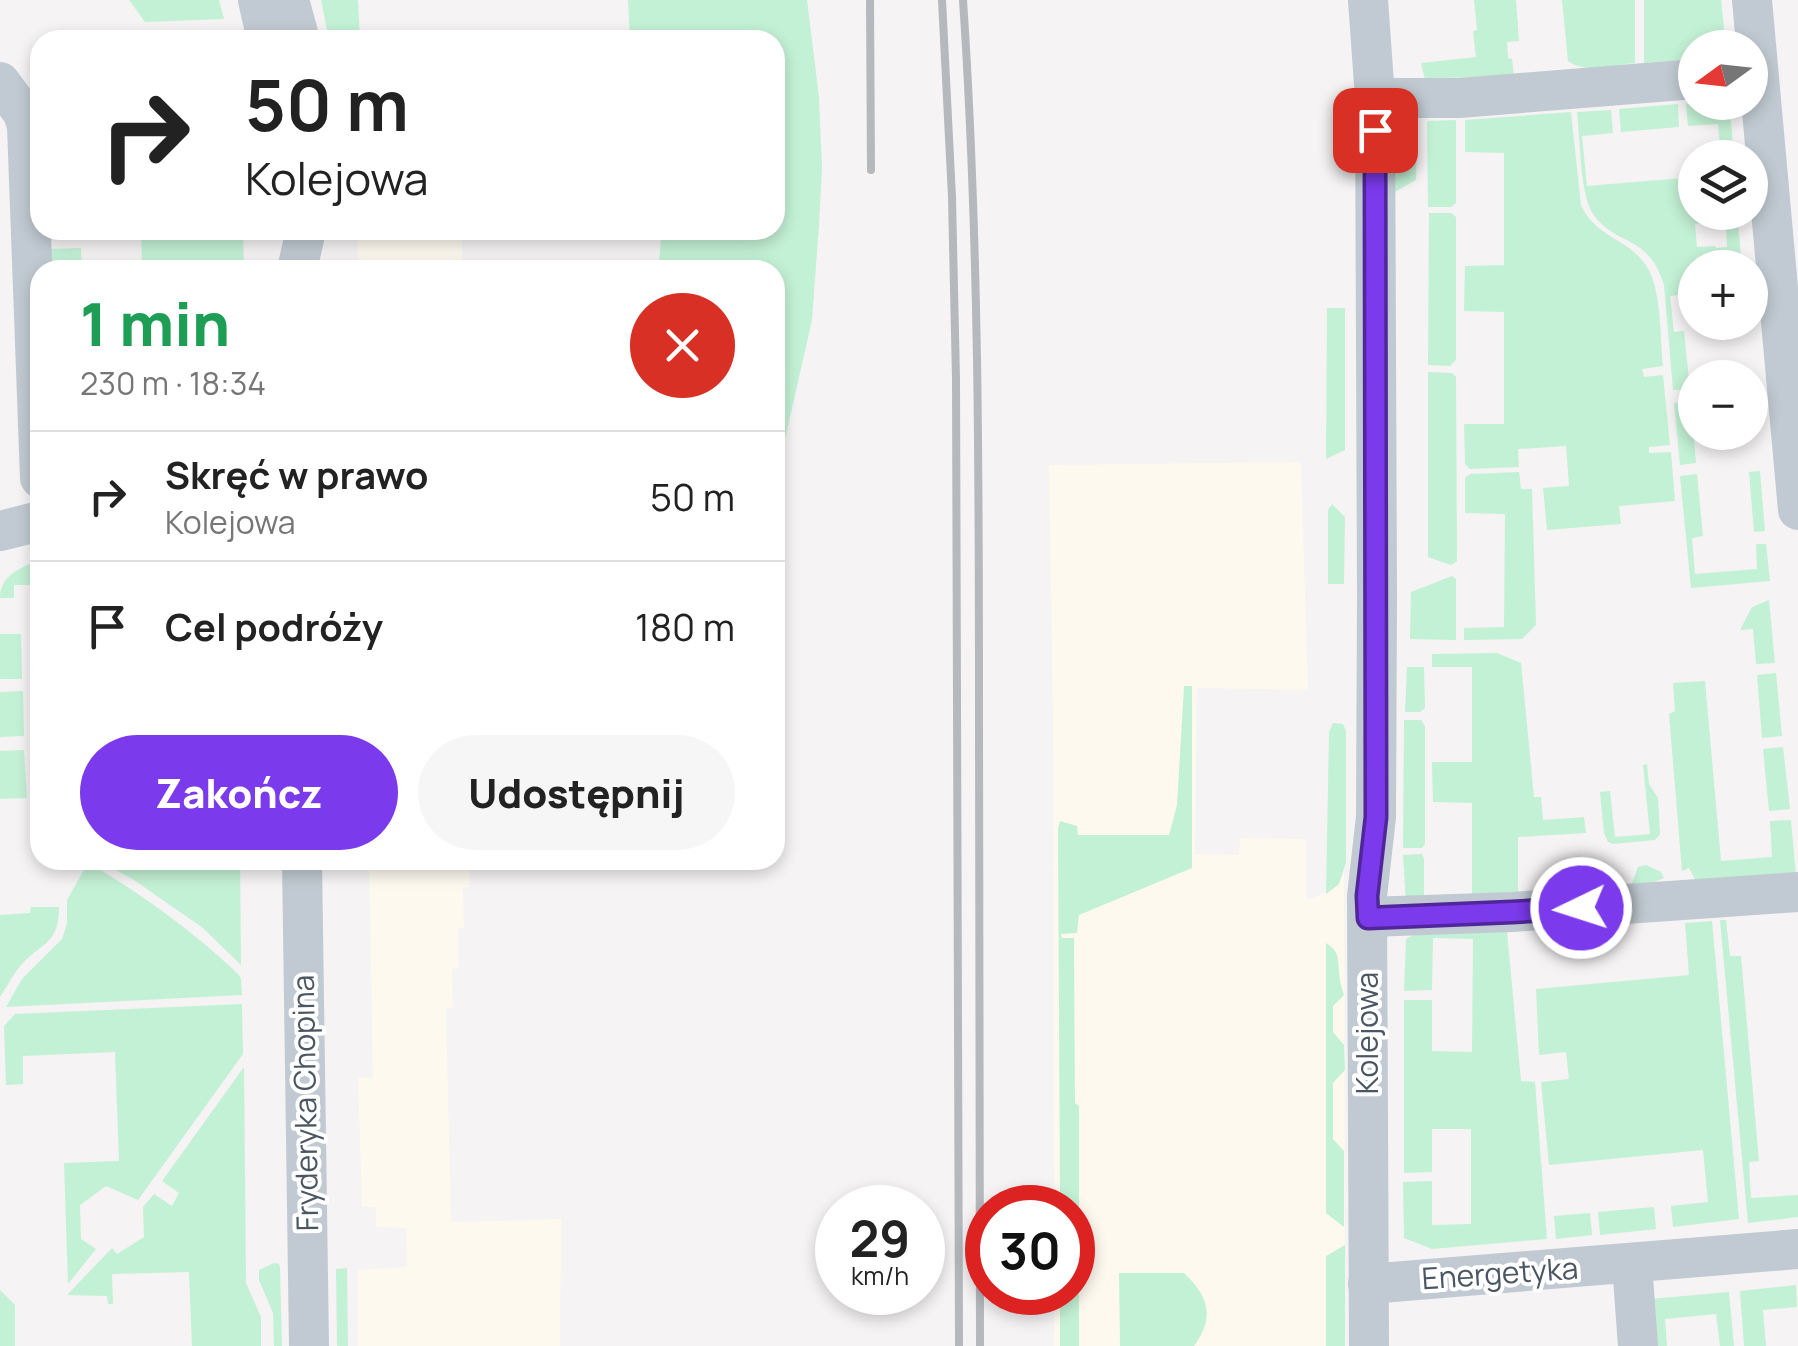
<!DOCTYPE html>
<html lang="pl">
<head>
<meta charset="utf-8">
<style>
  :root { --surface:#fff; --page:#f6f6f6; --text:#222; --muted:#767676; --line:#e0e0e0; --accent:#7c3aed }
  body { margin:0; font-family:Manrope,sans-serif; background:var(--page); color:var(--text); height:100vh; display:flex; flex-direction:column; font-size:38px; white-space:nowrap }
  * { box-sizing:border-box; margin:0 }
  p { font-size:32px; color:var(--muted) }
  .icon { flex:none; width:55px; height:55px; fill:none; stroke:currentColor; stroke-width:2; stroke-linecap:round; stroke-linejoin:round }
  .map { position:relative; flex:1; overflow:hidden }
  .side { position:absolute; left:30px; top:260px; width:755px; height:610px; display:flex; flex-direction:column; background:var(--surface); border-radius:30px; box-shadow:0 5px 15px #0003 }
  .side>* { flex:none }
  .hud { position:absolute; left:30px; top:30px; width:755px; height:210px; border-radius:30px; box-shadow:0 5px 15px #0003; background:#fff; color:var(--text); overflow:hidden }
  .needle { width:65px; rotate:255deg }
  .tools { position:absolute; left:1678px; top:30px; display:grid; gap:20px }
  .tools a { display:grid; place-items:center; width:90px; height:90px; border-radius:50%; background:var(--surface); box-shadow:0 5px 15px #0003; font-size:50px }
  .speed { position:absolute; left:815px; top:1185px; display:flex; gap:20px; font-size:50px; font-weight:700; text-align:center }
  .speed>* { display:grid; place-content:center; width:130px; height:130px; border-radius:50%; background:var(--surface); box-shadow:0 5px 15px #0003; line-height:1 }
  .speed small { font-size:25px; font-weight:400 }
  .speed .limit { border:15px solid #d22; background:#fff; color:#111 }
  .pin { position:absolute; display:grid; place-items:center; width:85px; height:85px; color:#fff; margin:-42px; border-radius:20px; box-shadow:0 5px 15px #0006 }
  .me { position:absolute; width:110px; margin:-55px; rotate:266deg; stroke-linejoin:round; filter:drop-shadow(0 0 8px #0008) }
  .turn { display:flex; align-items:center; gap:35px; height:210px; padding:0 50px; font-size:45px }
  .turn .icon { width:130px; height:130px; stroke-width:2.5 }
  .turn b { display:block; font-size:70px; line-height:85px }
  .round { display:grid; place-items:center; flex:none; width:105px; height:105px; border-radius:52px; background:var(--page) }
  .summary { display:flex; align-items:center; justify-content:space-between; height:170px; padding:0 50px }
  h1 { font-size:60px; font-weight:800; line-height:75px; color:#1e9e55 }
  .primary-button { display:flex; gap:20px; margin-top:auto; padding:20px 50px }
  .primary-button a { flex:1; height:115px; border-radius:60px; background:var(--accent); color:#fff; font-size:40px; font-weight:800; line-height:115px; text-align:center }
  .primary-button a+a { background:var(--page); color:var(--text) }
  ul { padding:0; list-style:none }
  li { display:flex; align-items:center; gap:30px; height:130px; padding:0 50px; border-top:2px solid var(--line) }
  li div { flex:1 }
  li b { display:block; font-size:38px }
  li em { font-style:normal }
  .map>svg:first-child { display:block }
  .commercial { fill:#fdf9ef }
  .green { fill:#c3f1d5 }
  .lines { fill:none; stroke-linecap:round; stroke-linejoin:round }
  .minor { stroke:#c1cad2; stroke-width:40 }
  .rail { stroke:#b5b8bd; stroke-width:8 }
  .route-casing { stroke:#51269a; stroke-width:25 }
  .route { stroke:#7c3aed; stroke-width:18 }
  .labels { text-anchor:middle; stroke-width:8; stroke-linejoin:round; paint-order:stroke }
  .street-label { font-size:30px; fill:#4a5661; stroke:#fff }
</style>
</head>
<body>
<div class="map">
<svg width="1798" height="1346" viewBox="0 0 1798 1346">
  <rect width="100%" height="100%" fill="#f5f3f3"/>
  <g class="commercial">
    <path d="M357 230H462V270H358Z"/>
    <path d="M1301 462 1308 690 1197 688 1195 854 1239 855 1240 838 1306 839V900L1333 890 1344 874 1345 1346H1054V1293L1072 1292V1208L1054 1207 1053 718 1049 465Z"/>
    <path d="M369 860H469L470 887 463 888 464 928H458L459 968 452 969 453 1008 446 1009 451 1222 561 1219 560 1346H358V1270L407 1267 406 1228 376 1227V1207H362L358 1078H373Z"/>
  </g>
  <g class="green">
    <path d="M129 0H219L224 19 145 22Z"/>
    <path d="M321 0H358L360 40H329Z"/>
    <path d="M628 0H807L819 97 822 168 819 225 812 320 780 461H775V270H658L662 230H775V40H630Z"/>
    <path d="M1474 0H1516L1519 41 1507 42 1508 58 1512 59 1514 75 1425 79 1421 63 1476 57 1473 31 1477 30Z"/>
    <path d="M1562 0H1635V63C1615 65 1585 74 1568 61Z"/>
    <path d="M1644 0H1721L1726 47 1695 48V59L1644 63Z"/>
    <path d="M1699 102 1726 103 1730 111 1734 157H1721L1718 124 1688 126 1686 104Z"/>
    <path d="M1678 104 1679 127 1621 132 1619 109Z"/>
    <path d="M1611 110 1613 133 1582 136 1587 186 1695 177V212L1738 213V219L1695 224 1697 247 1715 246 1716 248 1727 247 1726 224 1738 223 1742 267 1695 268V293L1670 296 1674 332 1684 331 1690 390H1673L1664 285C1648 233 1616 247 1593 214 1580 195 1580 138 1577 112Z"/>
    <path d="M1571 112 1581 205C1595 237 1627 238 1645 264 1662 287 1660 337 1663 366L1642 369 1644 377 1663 375 1670 445 1649 447V453L1671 452 1675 501 1619 506 1621 524 1547 530 1543 488 1569 486 1566 446 1518 449 1519 467 1470 469 1465 464 1464 424H1504V312L1464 311 1465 266 1504 265V153L1465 152V120Z"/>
    <path d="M1410 115 1417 144 1416 180 1393 193C1393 166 1384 132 1410 115Z"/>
    <path d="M1456 120V203L1451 207H1428L1427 121Z"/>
    <path d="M1429 213H1451L1456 217V360L1450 366 1428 365Z"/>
    <path d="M141 230H243L244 270H142Z"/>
    <path d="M81 248 82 270H48L47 249Z"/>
    <path d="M1327 308H1345V450L1326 459Z"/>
    <path d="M1428 372 1452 373 1456 377 1457 561 1451 565 1428 557Z"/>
    <path d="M1691 402 1696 463 1680 465 1674 403Z"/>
    <path d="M1760 471 1765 531 1754 532 1749 472Z"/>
    <path d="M1519 472 1521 489H1532L1536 625 1522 639 1464 640V628L1504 627 1505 514 1465 513V478L1470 474Z"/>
    <path d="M1697 474 1703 536 1692 538 1695 574 1757 569 1756 544H1766L1770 581 1691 588 1680 476Z"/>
    <path d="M1332 504 1345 517 1344 584H1328V510Z"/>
    <path d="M40 559V585H14V598H0C0 575 21 568 40 559Z"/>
    <path d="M1452 576 1456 579V640L1410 639 1411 592Z"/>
    <path d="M1769 600 1775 663 1756 664 1753 629 1740 630 1752 607Z"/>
    <path d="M0 634H21L22 679H0Z"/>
    <path d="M1497 653 1521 663 1534 797H1541L1543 820 1584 817 1586 833 1518 837V894L1631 886 1638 867 1646 865 1661 872 1664 878 1631 891 1472 898V803L1433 802 1432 762H1472V667H1432V654Z"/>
    <path d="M1407 667H1424L1425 708 1420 712H1405Z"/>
    <path d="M1776 673 1782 736 1762 738 1757 675Z"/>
    <path d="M1705 681 1721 861 1772 857 1770 821 1791 820 1796 876 1700 889 1689 868 1682 871 1669 714 1675 711 1673 683Z"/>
    <path d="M1184 686H1192V868L1079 915 1077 933 1061 934 1062 938H1074L1075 1103 1079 1106V1346H1060V1293L1072 1292V1208L1060 1207 1058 828 1060 821 1077 826 1078 835H1169L1177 805Z"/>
    <path d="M23 691 24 736 0 737V692Z"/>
    <path d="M1404 720H1421L1425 726V844L1422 848H1403Z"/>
    <path d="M1333 723 1343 724 1346 731V862L1339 884 1326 894 1329 732Z"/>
    <path d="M1783 747 1790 809 1769 811 1763 749Z"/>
    <path d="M24 750 27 798 0 799V751Z"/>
    <path d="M1647 764 1649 784 1658 798 1660 834 1655 840 1613 844 1608 842 1604 833 1600 792 1610 791 1615 837 1650 834 1643 765Z"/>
    <path d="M1422 854 1424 859V908L1406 904 1403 855Z"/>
    <path d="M98 860H240L241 965 203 928 134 880Z"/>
    <path d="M91 864C144 896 193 931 238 974L241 979 242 995 6 1007 22 979 62 939 67 924V900L86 866Z"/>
    <path d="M31 907H59C59 948 38 942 17 970 11 978 6 988 0 997V915L30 913Z"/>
    <path d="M1720 920H1726L1730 956H1741L1759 1161 1749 1162 1751 1198 1798 1195V1217L1748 1223Z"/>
    <path d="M1712 921 1739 1219 1673 1227 1671 1206 1708 1202 1703 1150 1549 1165 1541 1082 1569 1079 1566 1052 1539 1055 1536 989 1689 975 1685 923Z"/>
    <path d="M1421 931 1507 932 1521 1081 1535 1082 1547 1239 1432 1249 1404 1238 1403 1182 1432 1181V1225L1471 1224V1129H1432V1172L1404 1173V1000H1432V1051L1472 1052 1473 939 1433 938 1432 990 1404 991 1406 939Z"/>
    <path d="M1326 943C1339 951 1338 958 1339 971 1339 979 1342 988 1344 995L1333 1006V1032L1344 1045 1345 1070 1333 1083V1139L1344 1151V1227L1326 1213Z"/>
    <path d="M242 1004 243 1054 138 1200 106 1186 80 1205 81 1239 96 1249 68 1284 64 1163 119 1161 115 1052 23 1056V1084L6 1085 4 1026 15 1014Z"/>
    <path d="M244 1067 246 1283 261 1317V1346H192L189 1272 112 1274 113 1304H108L107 1296 67 1295 112 1248 117 1254 144 1237 143 1207 154 1194 172 1206 179 1193 162 1181Z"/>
    <path d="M1654 1207 1656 1229 1600 1235 1598 1212Z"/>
    <path d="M1590 1213 1592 1235 1556 1239 1554 1216Z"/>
    <path d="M1345 1245V1346H1326V1256Z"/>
    <path d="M274 1263 279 1264 280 1267 282 1346H274L273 1313 259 1280V1270Z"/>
    <path d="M347 1268 348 1346H337L336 1269Z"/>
    <path d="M1119 1273H1184C1209 1297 1215 1317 1194 1346H1120Z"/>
    <path d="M1796 1285 1797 1307 1763 1310 1766 1346H1744L1740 1291Z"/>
    <path d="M0 1290 15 1305V1346H0Z"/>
    <path d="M1729 1292 1734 1346H1720L1716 1314 1665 1319 1667 1346H1654L1650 1299Z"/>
  </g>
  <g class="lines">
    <g class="minor">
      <path d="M258 0 267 40"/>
      <path d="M289 0 300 40"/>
      <path d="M1368 0 1375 98 1377 597 1376 817 1367 896 1369 1346"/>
      <path d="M1752 0 1798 510"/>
      <path d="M0 82 23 113 27 126 40 478"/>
      <path d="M1375 98H1459L1695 79"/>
      <path d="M297 270 306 230"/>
      <path d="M0 531 40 521"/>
      <path d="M302 860 309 1346"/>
      <path d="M1368 917 1512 912 1798 892"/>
      <path d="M1632 1264 1638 1346"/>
      <path d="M1368 1284 1798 1249"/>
    </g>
    <g class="rail">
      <path d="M870 0 871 170"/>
      <path d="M942 0 952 197 956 379 959 1346"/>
      <path d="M963 0C979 239 979 479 979 718 979 927 980 1137 980 1346"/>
    </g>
  </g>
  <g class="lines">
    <defs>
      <path id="route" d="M1375 130 1376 817 1367 896 1368 918 1512 912 1581 908"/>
    </defs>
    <use href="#route" class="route-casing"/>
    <use href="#route" class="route"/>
  </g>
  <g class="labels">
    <g class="street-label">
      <text transform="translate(1368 1033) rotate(-90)" y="10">Kolejowa</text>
      <text transform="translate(306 1103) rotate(-91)" y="10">Fryderyka Chopina</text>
      <text transform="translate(1500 1274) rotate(-4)" y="10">Energetyka</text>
    </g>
  </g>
</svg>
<div class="tools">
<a><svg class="needle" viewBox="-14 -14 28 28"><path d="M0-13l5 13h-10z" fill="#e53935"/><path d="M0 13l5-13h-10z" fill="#767676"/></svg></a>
<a><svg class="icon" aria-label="layers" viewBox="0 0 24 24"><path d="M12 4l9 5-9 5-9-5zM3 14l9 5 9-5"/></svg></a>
<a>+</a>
<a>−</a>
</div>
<div class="speed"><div>29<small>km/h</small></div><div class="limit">30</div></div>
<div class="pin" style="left:1375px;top:130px;background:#d93025"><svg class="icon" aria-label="arrive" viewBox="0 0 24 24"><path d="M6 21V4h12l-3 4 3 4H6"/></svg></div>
<svg class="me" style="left:1581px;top:908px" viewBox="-20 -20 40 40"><circle r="17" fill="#7c3aed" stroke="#fff" stroke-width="3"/><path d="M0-11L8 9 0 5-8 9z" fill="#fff"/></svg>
<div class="hud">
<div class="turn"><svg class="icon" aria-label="right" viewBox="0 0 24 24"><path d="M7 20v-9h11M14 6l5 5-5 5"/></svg><div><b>50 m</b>Kolejowa</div></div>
</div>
<section class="side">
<div class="summary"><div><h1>1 min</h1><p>230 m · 18:34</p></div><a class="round" style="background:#d93025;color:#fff"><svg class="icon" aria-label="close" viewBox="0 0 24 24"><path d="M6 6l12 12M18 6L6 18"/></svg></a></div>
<ul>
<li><svg class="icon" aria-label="right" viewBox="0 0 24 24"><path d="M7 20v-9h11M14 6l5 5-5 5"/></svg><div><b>Skręć w prawo</b><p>Kolejowa</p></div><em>50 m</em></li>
<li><svg class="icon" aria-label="arrive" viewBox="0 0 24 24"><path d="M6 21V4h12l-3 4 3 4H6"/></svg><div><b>Cel podróży</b></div><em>180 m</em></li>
</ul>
<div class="primary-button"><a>Zakończ</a><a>Udostępnij</a></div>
</section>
</div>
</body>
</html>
